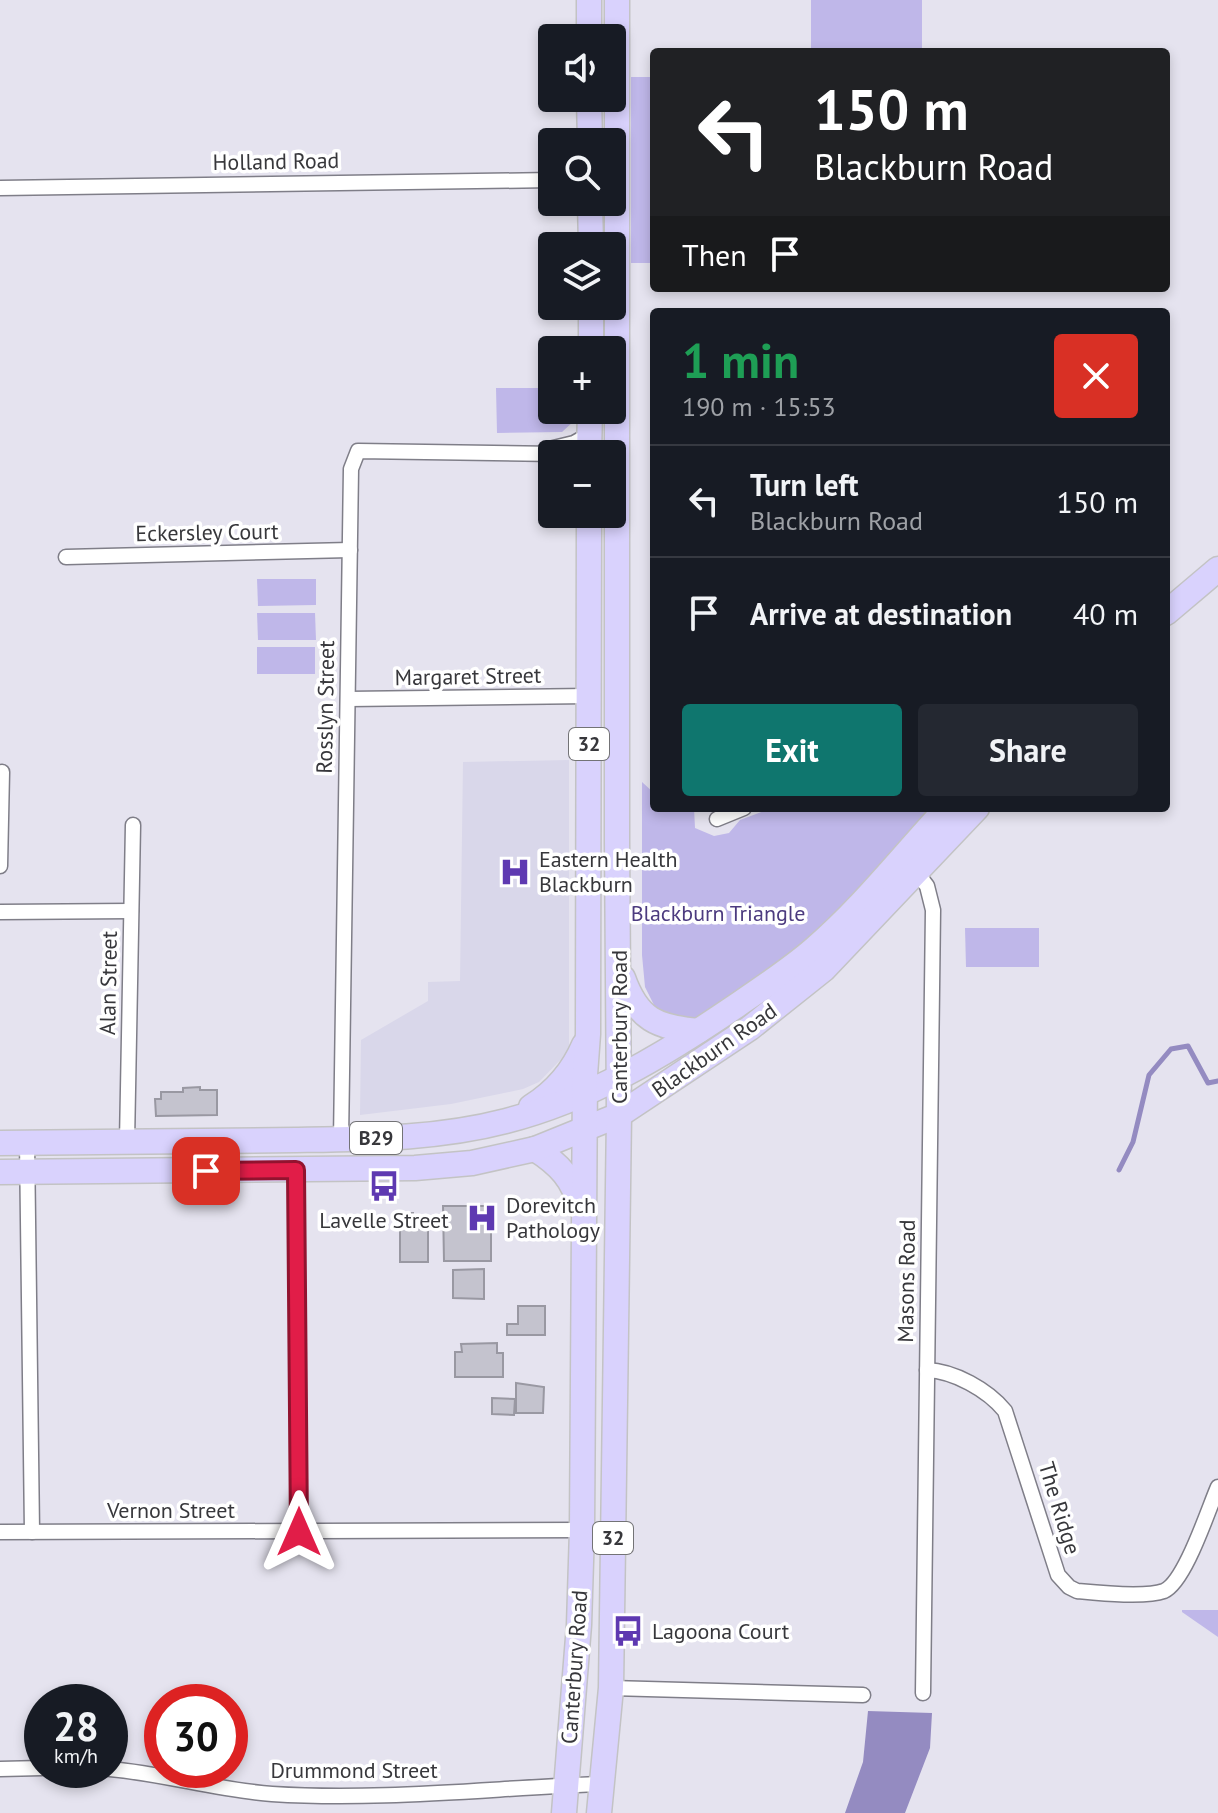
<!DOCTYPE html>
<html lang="en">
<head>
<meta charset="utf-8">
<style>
  :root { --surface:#171b24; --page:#242831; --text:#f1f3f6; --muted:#9ea1a6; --line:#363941; --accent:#0f766e }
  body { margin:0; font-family:"PT Sans",sans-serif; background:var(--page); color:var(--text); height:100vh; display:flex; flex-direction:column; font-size:30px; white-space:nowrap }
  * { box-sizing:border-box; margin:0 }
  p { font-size:26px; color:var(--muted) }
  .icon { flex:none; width:44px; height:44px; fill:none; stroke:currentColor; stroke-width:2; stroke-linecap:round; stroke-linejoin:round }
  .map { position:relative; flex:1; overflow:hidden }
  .panel { position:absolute; left:650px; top:308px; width:520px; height:504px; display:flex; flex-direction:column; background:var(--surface); border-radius:8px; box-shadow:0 4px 12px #0003 }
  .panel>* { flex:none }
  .guide { position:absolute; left:650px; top:48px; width:520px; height:244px; border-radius:8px; box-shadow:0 4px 12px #0003; background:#202124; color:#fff; overflow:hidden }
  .fabs { position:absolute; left:538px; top:24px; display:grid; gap:16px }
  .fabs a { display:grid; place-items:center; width:88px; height:88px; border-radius:8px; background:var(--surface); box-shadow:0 4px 12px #0003; font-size:40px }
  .speed { position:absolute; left:24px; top:1684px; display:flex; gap:16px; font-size:40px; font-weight:700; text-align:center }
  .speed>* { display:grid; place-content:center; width:104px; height:104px; border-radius:50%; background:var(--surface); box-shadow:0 4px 12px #0003; line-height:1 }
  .speed small { font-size:20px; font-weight:400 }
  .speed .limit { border:12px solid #d22; background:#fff; color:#111 }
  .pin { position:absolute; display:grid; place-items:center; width:68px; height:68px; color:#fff; margin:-34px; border-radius:16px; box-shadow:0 4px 12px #0006 }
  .me { position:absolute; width:88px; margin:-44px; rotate:0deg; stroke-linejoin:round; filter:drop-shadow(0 0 6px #0008) }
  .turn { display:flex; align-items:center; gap:28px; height:168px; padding:0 32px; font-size:36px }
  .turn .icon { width:104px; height:104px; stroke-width:2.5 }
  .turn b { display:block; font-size:56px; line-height:68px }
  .then { display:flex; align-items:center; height:76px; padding:0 32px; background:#0003; gap:16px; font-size:30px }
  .round { display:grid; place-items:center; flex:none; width:84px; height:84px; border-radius:8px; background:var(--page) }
  .head { display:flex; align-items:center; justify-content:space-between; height:136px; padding:0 32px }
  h1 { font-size:48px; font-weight:800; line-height:60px; color:#1e9e55 }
  .primary-button { display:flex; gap:16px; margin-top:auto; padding:16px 32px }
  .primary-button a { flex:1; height:92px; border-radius:8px; background:var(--accent); color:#fff; font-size:32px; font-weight:800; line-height:92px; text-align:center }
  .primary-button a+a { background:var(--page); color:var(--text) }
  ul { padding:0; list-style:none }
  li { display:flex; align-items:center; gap:24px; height:112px; padding:0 32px; border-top:2px solid var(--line) }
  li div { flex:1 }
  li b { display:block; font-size:30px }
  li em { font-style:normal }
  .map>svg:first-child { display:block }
  .built { fill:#d9d7ea }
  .green { fill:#bfb7e9 }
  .water { fill:#948bc1 }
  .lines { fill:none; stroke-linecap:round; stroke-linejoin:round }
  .stream { stroke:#948bc1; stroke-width:5 }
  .building { fill:#c4c3ce; stroke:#9998a2; stroke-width:2 }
  .street-casing { stroke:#7f7e88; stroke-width:17 }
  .primary-casing { stroke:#c3c3c4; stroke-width:27 }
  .street { stroke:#fff; stroke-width:14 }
  .primary { stroke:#d9d2fd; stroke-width:24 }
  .route-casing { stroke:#92132f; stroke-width:20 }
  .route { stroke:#e11d48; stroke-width:14 }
  .labels { text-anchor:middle; stroke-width:7; stroke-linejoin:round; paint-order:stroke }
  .shield { fill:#fff; stroke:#737376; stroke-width:2 }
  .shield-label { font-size:20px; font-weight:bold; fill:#37373b }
  .street-label { font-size:22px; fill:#37373b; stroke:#fff }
  .poi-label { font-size:22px; fill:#37373b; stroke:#fff; text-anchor:start }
  .park-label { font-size:22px; fill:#4c3b7f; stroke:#fff }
</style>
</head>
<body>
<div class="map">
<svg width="1218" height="1813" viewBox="0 0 1218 1813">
  <rect width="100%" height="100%" fill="#e5e3ef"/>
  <path class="built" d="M569 760V1051L539 1082 523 1089 451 1104 360 1115 361 1040 428 1001V982L460 981 463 762Z"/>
  <g class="green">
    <rect x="811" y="0" width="111" height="52"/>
    <rect x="631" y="77" width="23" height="186"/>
    <path d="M496 388H552V410H574V421L562 432 497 433Z"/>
    <path d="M257 579H316V605L258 606Z"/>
    <path d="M257 613H315L316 640H258Z"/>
    <rect x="257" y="647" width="58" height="27"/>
    <path d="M642 782 654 793V808H694L695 828 714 836 729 833 740 820 772 808H936L843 907 794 954 702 1018 686 1023 660 1017 645 987 642 955Z"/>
    <path d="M965 928H1039V967H966Z"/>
    <path d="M1182 1610H1218V1637L1182 1612Z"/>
  </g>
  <path class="water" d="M868 1711 932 1713 930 1748 905 1813H845L863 1762Z"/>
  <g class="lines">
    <path class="stream" d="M1119 1170 1133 1142 1149 1075 1171 1049 1188 1046 1208 1083 1218 1081"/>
  </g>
  <g class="building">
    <path d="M200 1087V1090H217V1115L156 1116 155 1099H161V1092H183V1088Z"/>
    <path d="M443 1206H491V1261H444Z"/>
    <path d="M400 1213H413V1229H428V1262H400Z"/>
    <path d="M484 1269V1299L453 1298V1270Z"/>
    <path d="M518 1306H545V1335H507V1324H518Z"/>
    <path d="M497 1343V1353H503V1377H455V1352H462L461 1344Z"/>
    <path d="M516 1383 544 1387 543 1413H516Z"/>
    <path d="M492 1398 515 1399 514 1415 492 1414Z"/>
  </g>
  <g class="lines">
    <defs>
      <g id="street">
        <path d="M0 188 552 180"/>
        <path d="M545 450 574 443 590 434"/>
        <path d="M66 557 350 550"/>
        <path d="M348 699 589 696"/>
        <path d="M717 819 744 808"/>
        <path d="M0 866 2 772"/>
        <path d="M917 873 927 886 933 910 923 1693"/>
        <path d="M0 912 131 911"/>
        <path d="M341 1140 351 469 358 451 556 454"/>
        <path d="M27 1142 32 1532"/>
        <path d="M127 1142 133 825"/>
        <path d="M296 1170 299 1532"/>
        <path d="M927 1370C954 1371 988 1390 1005 1411L1058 1575 1069 1587 1077 1591C1098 1593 1145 1598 1164 1591 1185 1582 1208 1510 1218 1487"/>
        <path d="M0 1532 582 1530"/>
        <path d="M611 1688 863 1695"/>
        <path d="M0 1769 42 1768"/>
        <path d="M110 1769C165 1774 217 1790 272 1794 381 1801 492 1788 600 1784"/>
      </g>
      <g id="primary">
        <path d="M589 0V38"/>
        <path d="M589 98 590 142"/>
        <path d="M590 202 591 246"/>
        <path d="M591 350V306"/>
        <path d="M589 454 590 410"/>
        <path d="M1166 613 1218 569"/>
        <path d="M623 978C638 1020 657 1027 698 1031"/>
        <path d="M531 1107C555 1092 573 1071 584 1045"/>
        <path d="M0 1143C99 1142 197 1141 296 1140 366 1139 437 1139 506 1121 591 1099 664 1055 736 1006 763 987 790 970 814 949 863 907 903 855 947 808"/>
        <path d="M535 1149C559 1164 574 1180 580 1207"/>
        <path d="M0 1172 415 1168 472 1163 535 1149 619 1115 750 1028 824 969 977 808"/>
        <path d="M564 1813 579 1625 582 1530 585 1075 588 1034 589 514"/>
        <path d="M599 1813 611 1688 619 1115 617 841V0"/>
      </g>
    </defs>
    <use href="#street" class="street-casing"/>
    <use href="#primary" class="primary-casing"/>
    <use href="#street" class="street"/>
    <use href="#primary" class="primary"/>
  </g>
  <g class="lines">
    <defs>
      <path id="route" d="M206 1171 296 1170 299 1532"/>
    </defs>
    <use href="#route" class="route-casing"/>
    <use href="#route" class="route"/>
  </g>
  <defs>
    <symbol id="hospital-bare" viewBox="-9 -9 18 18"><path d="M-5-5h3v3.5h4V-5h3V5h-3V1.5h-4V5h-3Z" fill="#5e39b1" stroke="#fff" stroke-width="2.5" paint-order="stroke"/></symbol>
    <symbol id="bus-bare" viewBox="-9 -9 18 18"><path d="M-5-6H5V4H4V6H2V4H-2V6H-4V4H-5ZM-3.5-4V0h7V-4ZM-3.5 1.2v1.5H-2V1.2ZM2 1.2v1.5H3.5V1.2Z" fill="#5e39b1" stroke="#fff" stroke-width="2.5" paint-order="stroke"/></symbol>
  </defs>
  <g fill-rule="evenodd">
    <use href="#hospital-bare" x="493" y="850" width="44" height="44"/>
    <use href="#bus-bare" x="362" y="1164" width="44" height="44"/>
    <use href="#hospital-bare" x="460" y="1196" width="44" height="44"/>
    <use href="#bus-bare" x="606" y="1609" width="44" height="44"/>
  </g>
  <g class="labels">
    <g class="shield">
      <rect x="569" y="728" width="40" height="32" rx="6"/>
      <rect x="350" y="1122" width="52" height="32" rx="6"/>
      <rect x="593" y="1522" width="40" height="32" rx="6"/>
    </g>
    <g class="shield-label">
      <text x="589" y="751">32</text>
      <text x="376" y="1145">B29</text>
      <text x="613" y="1545">32</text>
    </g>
    <g class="street-label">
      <text transform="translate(276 161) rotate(-1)" y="8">Holland Road</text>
      <text transform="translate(207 532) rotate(-1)" y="8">Eckersley Court</text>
      <text transform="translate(468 676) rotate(-1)" y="8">Margaret Street</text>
      <text transform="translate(325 707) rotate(-89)" y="8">Rosslyn Street</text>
      <text transform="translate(108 983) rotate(-89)" y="8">Alan Street</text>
      <text transform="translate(619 1027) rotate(-90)" y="8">Canterbury Road</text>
      <text transform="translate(714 1050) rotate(-35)" y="8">Blackburn Road</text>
      <text transform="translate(906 1281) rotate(-89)" y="8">Masons Road</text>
      <text transform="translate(1060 1508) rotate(73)" y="8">The Ridge</text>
      <text x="171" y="1518">Vernon Street</text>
      <text transform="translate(574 1667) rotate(-86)" y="8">Canterbury Road</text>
      <text x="354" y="1778">Drummond Street</text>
    </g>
    <g class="poi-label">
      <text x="539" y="867">Eastern Health<tspan x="539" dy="25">Blackburn</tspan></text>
      <text x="506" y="1213">Dorevitch<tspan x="506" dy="25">Pathology</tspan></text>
      <text x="384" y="1228" text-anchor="middle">Lavelle Street</text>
      <text x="652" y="1639">Lagoona Court</text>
    </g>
    <g class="park-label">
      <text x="718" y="921">Blackburn Triangle</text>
    </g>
  </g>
</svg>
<div class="fabs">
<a><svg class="icon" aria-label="sound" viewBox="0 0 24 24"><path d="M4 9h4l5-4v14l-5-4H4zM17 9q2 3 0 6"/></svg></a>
<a><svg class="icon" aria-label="search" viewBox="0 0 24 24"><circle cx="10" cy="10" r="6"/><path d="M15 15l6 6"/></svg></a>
<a><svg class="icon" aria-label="layers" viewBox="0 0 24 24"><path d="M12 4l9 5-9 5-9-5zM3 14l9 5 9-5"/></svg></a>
<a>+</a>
<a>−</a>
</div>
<div class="speed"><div>28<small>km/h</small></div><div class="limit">30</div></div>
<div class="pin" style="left:206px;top:1171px;background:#d93025"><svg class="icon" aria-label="arrive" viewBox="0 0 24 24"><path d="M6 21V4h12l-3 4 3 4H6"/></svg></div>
<svg class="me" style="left:299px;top:1532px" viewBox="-20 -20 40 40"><path d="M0-17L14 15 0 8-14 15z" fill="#e11d48" stroke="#fff" stroke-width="4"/></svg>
<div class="guide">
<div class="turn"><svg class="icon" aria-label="left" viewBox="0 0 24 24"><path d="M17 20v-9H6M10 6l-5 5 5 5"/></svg><div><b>150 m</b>Blackburn Road</div></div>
<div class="then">Then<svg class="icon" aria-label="arrive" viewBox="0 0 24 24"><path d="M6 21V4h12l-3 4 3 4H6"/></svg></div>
</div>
<section class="panel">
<div class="head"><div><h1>1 min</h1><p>190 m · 15:53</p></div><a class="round" style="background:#d93025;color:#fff"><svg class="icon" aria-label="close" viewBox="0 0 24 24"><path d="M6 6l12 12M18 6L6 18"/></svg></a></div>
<ul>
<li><svg class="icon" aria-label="left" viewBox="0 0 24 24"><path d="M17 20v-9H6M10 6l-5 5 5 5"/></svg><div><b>Turn left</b><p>Blackburn Road</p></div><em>150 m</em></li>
<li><svg class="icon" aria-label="arrive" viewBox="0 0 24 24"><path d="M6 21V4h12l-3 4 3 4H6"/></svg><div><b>Arrive at destination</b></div><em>40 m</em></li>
</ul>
<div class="primary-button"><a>Exit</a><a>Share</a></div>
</section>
</div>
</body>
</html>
